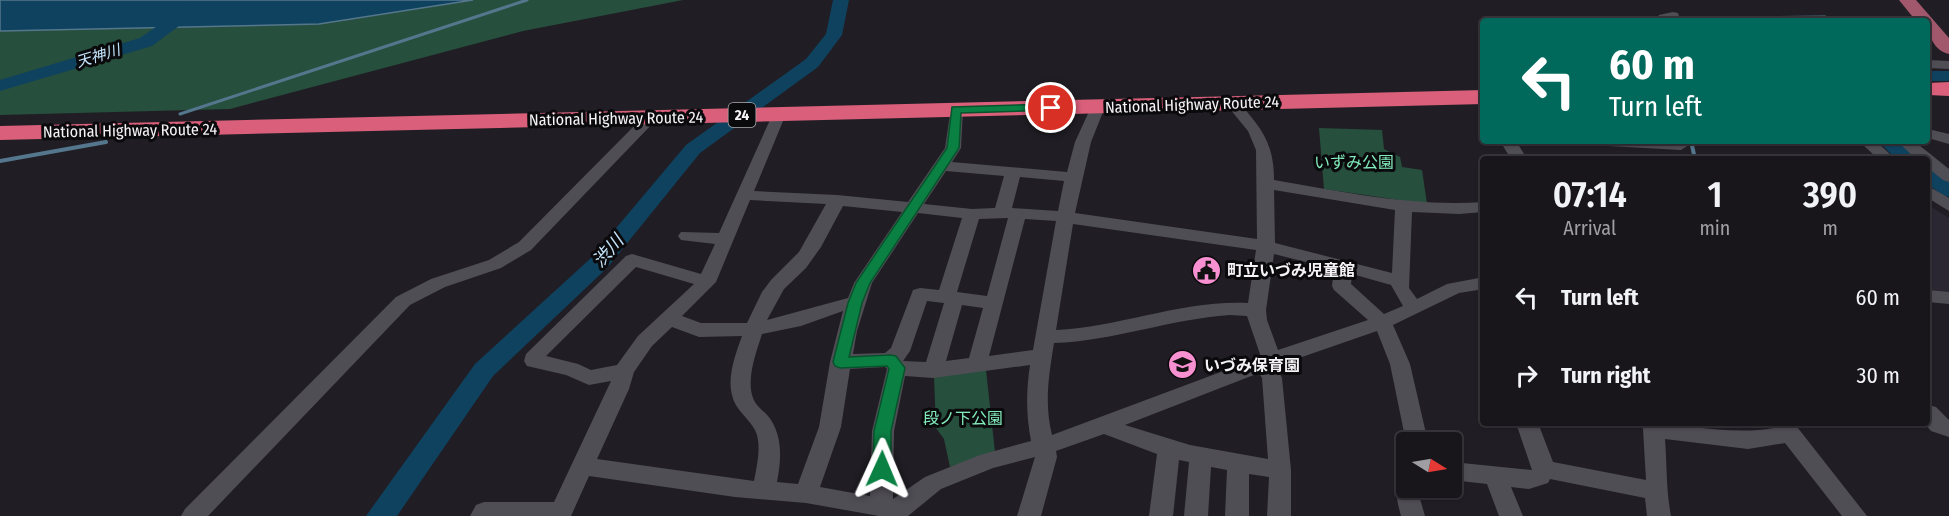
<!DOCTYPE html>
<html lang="en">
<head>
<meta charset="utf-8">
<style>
  :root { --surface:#18161b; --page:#252328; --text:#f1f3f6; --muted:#9f9fa3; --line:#36353a }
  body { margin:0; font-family:"Fira Sans Condensed","Noto Sans JP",sans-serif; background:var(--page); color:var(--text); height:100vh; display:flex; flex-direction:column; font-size:22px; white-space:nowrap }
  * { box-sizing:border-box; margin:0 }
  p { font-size:20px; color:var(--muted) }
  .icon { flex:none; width:33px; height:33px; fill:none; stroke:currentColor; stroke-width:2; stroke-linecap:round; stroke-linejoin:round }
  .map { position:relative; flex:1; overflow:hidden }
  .sheet { position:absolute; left:1480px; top:156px; width:450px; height:270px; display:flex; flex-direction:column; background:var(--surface); border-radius:6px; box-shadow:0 2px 4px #0004,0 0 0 2px var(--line) }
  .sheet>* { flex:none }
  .banner { position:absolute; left:1480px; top:18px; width:450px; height:126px; border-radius:6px; box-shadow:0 2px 4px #0004,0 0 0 2px var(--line); background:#00695c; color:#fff; overflow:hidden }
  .needle { width:39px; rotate:101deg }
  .fabs { position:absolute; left:1396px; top:432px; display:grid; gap:12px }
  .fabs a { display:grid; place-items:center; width:66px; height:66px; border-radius:6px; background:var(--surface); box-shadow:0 2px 4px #0004,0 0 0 2px var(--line); font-size:30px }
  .pin { position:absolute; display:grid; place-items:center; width:51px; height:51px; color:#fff; margin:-26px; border:3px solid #fff; border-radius:50%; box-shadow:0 2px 6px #0007 }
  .me { position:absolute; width:66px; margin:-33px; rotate:1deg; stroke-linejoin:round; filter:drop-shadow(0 0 4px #0008) }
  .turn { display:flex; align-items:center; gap:21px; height:126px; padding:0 30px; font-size:27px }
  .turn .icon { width:78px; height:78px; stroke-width:2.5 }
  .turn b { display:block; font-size:42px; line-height:51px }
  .eta { display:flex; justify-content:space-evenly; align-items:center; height:102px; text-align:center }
  .eta b { font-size:36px; font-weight:600; line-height:42px }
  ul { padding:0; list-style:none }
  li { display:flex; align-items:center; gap:18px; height:78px; padding:0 30px }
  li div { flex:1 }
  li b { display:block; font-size:22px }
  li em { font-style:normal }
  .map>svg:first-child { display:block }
  .built { fill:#2a2732 }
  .green { fill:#274f3d }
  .water { fill:#0f425f; stroke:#54778d; stroke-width:1.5 }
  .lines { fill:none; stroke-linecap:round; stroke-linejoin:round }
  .stream-far1 { stroke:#54778d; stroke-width:3 }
  .stream { stroke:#54778d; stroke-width:4 }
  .river { fill:#0f425f; fill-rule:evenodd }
  .minor { fill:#504e55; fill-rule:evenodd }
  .major { fill:#a2586c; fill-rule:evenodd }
  .highway { fill:#d95f7b; fill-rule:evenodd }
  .route { fill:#0b8043; stroke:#07532c; stroke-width:1.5 }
  .labels { text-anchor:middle; stroke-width:6; stroke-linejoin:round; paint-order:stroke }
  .far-water-label { font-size:15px; font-style:italic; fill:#c4e5fd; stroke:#0a090b }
  .shield { fill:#0a090b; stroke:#aeadb0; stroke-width:1.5 }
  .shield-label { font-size:15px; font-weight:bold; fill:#f5f3f7 }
  .street-label { font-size:16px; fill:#f5f3f7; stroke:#0a090b }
  .park-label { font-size:16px; fill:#81ebbb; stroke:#0a090b }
  .poi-label { font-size:16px; font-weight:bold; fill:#f5f3f7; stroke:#0a090b; text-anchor:start }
  .water-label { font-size:18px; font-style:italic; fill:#c4e5fd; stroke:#0a090b }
</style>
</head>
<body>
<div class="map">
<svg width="1949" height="516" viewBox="0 0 1949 516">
  <rect width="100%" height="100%" fill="#201e24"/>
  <path class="built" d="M1928 205 1949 218V296L1928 294Z"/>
  <g class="green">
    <path d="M473 0H683L523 31 230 109 0 115V31L319 24Z"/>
    <path d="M1319 128 1382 130 1384 149 1400 157 1402 167 1422 170 1427 204 1324 189Z"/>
    <path d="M986 370 995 452 950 467 944 439 936 428 934 376Z"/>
  </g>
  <path class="water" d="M0 0H473L319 24 0 31Z"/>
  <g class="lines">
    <g class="stream-far1">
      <path d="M1726 21 1748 18 1825 17"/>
      <path d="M180 114 527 0"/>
    </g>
    <g class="stream">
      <path d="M1691 141 1695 159"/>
      <path d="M0 161 106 142"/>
    </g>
    <g class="river">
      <path d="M833 0H849L842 35 818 67 700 153 607 268 493 376 397 516H366L475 364 591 258 686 145 806 59 826 34Z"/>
      <path d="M189 6 195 8 197 11 195 14 152 46 0 91V80L140 38 183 8Z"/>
      <rect x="1928" y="71" width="21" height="10"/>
      <path d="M1878 141H1899L1917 159H1896Z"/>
      <path d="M1928 169 1935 171 1949 181V197L1942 195 1928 184Z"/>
    </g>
    <g class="minor">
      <path d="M1673 12 1678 13 1679 16 1678 19 1656 21 1659 15Z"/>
      <path d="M1928 60 1949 61V69L1928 68Z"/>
      <path d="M1232 99 1237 100C1261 128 1274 142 1274 180 1344 192 1413 207 1484 202V212L1459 214 1412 212 1409 288 1417 299 1447 284 1484 277V289L1459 293 1393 325 1410 364 1428 442H1406L1390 364 1377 331 1276 366 1282 378 1291 470V516H1267L1269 477 1249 474V516H1225L1227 470 1211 467 1208 516H1184L1189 462 1179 460 1173 516H1149L1157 454 1104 434 1056 451 1057 457 1041 516H1017L1035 457 993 468 941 489 908 516H879L806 503 735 497 589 476 571 516H470L476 505 484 502H554L611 381 589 385 566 375 527 366 524 361 526 354 626 256 632 254 701 274 715 244 681 240 678 236 681 232 719 233 774 111H784L786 114 754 191 837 195 908 202 945 148 951 107 956 106 963 110 961 148 952 162 1067 172 1075 142 1091 107 1093 104H1103L1105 107 1091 142 1075 213 1257 239 1256 150 1248 131 1225 103ZM946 171 1004 176 995 208 972 209 924 204ZM1020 177 1064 181 1058 211 1012 208ZM1274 190 1395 210 1392 273 1275 243ZM750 200 826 204 799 252 771 280 762 292 747 323H701L682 316 716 282ZM843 206 902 212 854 283 848 298 767 320 784 289 806 268 821 247ZM918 213 962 218 939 290 920 288 913 290 891 348 885 353 853 354 857 331 872 283ZM1008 218 987 296 957 292 979 219ZM1025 219 1056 221 1033 350 989 356ZM1073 224 1256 250 1248 303C1182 300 1121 327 1056 330ZM1274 254 1334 269 1332 286 1334 290 1368 320 1278 350 1267 320 1266 310ZM636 267 694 284 638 336 617 365 591 370 578 364 546 356ZM1352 274 1391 285 1403 306 1384 314 1351 284ZM927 301 944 303 926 362 903 361 910 351ZM962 305 983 308 969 358 946 361ZM843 311 830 362 819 427 798 484 777 482C781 461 783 439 771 420 766 412 756 407 753 398 746 379 756 353 762 334L801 326ZM1230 315 1247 316 1261 357 1052 435C1044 403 1049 375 1054 343 1114 341 1170 319 1230 315ZM672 327 699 337 742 336C736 353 727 376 732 395 735 410 748 417 755 430 762 444 757 465 754 481L597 459 629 389 634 372 652 346ZM1030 365C1026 392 1026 414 1031 441L980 455 925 477 893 499 894 431 905 376 933 378ZM885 367 887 369 872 431 870 496 820 487 841 427 850 369ZM1259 373 1262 378 1268 459 1190 445 1125 425Z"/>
      <path d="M650 113 658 118 655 121 531 250 501 268 445 287 410 305 208 516H181L185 509 396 297 431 279 489 260 519 242 645 115Z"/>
      <path d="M1928 129 1949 134V144L1928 138Z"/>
      <path d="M1500 141H1516L1527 159H1511Z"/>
      <path d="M1600 141H1684L1689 145 1681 150 1608 146Z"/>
      <path d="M1859 141H1876L1895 159H1878Z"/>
      <path d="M1897 141H1914L1949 169V182L1943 180 1928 168V159H1916Z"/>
      <path d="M1928 186 1949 198V211L1928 198Z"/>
      <path d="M1928 290 1949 292V304L1928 302Z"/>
      <path d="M1928 405 1936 407 1949 420V437L1931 431 1924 423H1928Z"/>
      <path d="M1516 423H1538L1553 462 1646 480 1643 429 1640 423C1685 423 1730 436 1774 428L1771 423H1794L1867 516H1842L1785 443 1748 449 1665 439C1667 465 1666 490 1671 516H1647L1645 498 1550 479 1548 483 1529 489 1511 487 1523 516H1499L1487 484 1452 480V462L1532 470Z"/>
      <path d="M1407 479V488H1419L1420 499 1425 516H1401C1398 504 1394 493 1400 482Z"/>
    </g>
    <path class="major" d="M1899 0H1916L1949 38V54C1934 51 1928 35 1928 21H1916Z"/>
    <g class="highway">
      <path d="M1949 82V96L1928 95V83Z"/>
      <path d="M1484 90V104L0 140V126Z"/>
    </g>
  </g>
  <path class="route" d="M1051 104 1056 108 1055 110 961 113 959 148 870 283 862 303 849 357 890 355 896 356 905 368 891 431V469L888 474 882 476 876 474 873 469 874 431 889 369 887 366 840 368 835 366 833 362 848 303 856 283 947 148 952 107Z"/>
  <defs>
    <symbol id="civic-disc" viewBox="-11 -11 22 22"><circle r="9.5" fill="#f690d0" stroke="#0a090b"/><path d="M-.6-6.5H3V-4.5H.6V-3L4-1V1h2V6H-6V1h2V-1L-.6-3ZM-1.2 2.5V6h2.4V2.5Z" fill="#111"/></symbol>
    <symbol id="school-disc" viewBox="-11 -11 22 22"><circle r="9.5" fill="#f690d0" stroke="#0a090b"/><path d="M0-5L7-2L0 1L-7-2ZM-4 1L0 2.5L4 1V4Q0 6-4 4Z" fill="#111"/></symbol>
  </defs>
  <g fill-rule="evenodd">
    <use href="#civic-disc" x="1190" y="254" width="33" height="33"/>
    <use href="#school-disc" x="1166" y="348" width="33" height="33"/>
  </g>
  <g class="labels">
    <g class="far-water-label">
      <text transform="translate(98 56) rotate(-17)" y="5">天神川</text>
    </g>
    <rect class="shield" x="728.5" y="103" width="27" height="24" rx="4.5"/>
    <g class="shield-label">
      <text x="742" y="120">24</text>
    </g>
    <g class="street-label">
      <text transform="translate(1192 104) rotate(-2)" y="6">National Highway Route 24</text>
      <text transform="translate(616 118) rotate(-1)" y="6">National Highway Route 24</text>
      <text transform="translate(130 130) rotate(-1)" y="6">National Highway Route 24</text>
    </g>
    <g class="park-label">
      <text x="1354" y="168">いずみ公園</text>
      <text x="963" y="424">段ノ下公園</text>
    </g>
    <g class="poi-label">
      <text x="1227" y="276">町立いづみ児童館</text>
      <text x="1204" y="371">いづみ保育園</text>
    </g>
    <g class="water-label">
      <text transform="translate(608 251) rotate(-49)" y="6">渋川</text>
    </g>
  </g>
</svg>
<div class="fabs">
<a><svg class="needle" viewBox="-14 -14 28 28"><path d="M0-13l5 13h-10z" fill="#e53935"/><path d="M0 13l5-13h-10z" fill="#9f9fa3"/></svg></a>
</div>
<div class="pin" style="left:1051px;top:108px;background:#d93025"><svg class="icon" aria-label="arrive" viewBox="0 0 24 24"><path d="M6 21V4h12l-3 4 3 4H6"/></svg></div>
<svg class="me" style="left:882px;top:469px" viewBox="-20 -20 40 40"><path d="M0-17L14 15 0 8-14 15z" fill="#0b8043" stroke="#fff" stroke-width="4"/></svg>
<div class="banner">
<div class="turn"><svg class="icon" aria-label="left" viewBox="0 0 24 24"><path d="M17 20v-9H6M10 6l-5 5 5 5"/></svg><div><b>60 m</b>Turn left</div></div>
</div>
<section class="sheet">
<div class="eta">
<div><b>07:14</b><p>Arrival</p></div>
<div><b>1</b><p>min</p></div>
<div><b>390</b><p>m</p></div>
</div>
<ul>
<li><svg class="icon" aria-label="left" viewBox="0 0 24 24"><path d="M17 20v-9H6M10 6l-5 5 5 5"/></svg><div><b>Turn left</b></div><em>60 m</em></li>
<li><svg class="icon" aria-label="right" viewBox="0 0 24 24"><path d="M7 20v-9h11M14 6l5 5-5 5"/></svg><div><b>Turn right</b></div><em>30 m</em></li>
</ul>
</section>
</div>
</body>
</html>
